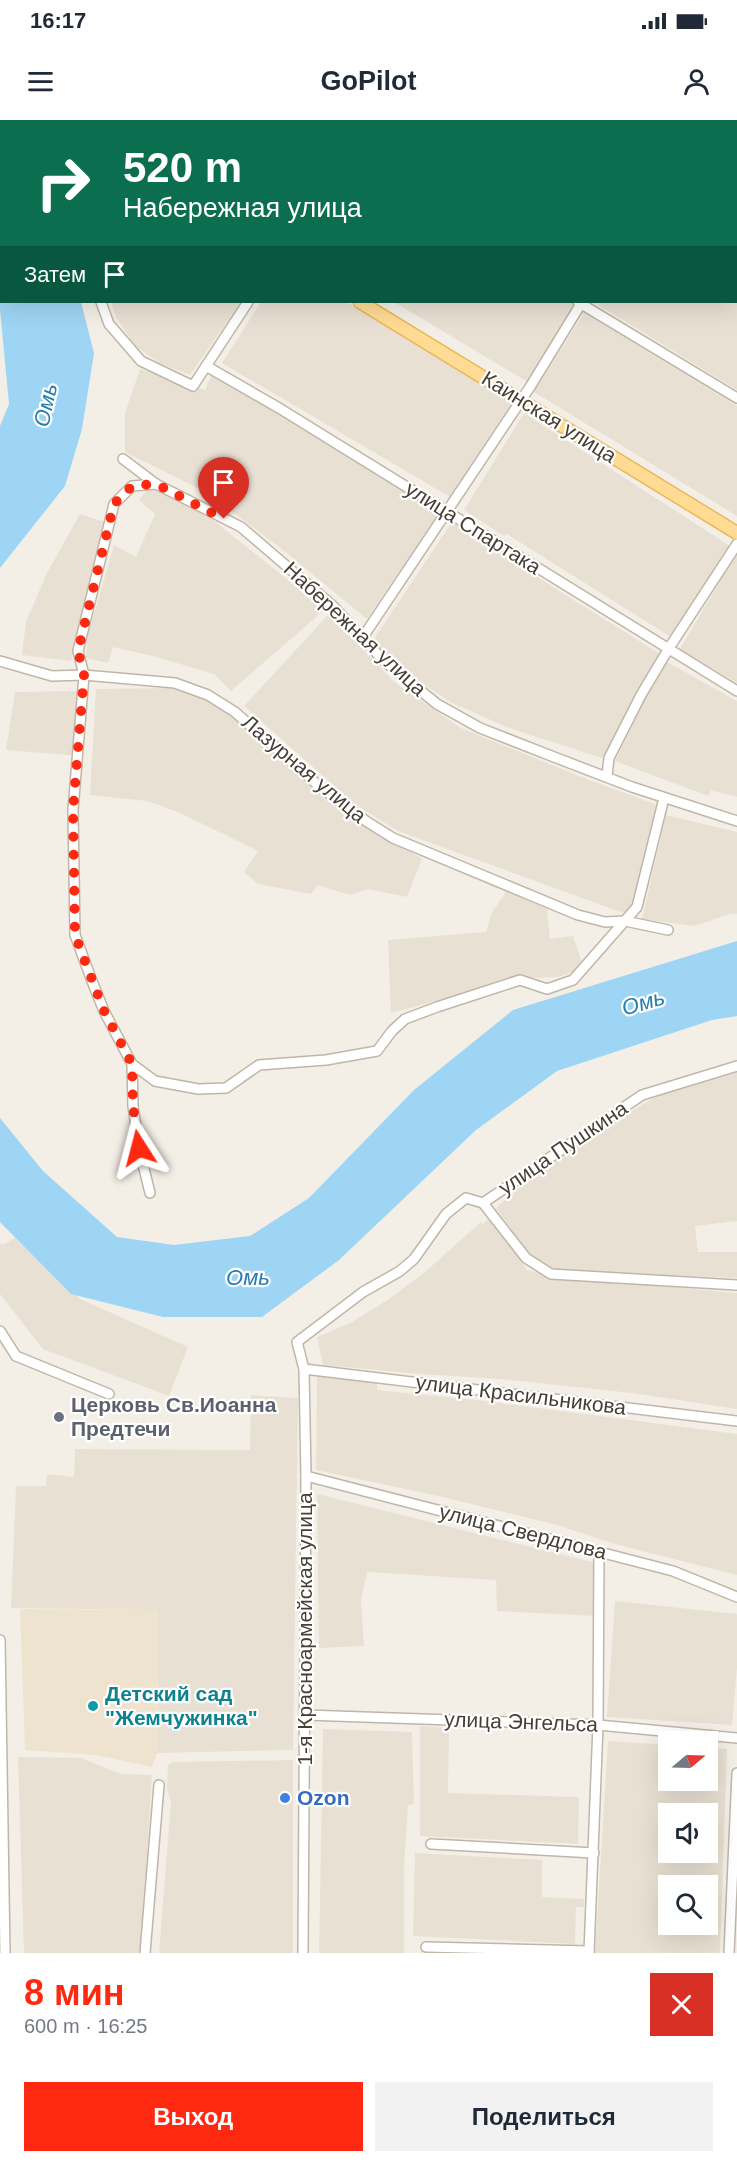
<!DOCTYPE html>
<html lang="ru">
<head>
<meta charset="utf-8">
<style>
  :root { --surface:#fff; --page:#f2f2f3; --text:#1f2937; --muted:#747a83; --accent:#ff2811 }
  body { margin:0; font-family:Arial,sans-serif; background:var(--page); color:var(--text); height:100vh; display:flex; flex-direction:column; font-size:22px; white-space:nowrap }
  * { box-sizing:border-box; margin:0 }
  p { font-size:20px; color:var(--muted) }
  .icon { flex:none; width:33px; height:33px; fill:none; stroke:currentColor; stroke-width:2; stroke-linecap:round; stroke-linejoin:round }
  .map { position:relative; height:1833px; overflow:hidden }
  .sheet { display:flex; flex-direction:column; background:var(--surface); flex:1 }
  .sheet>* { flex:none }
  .hud { position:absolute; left:0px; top:0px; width:738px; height:183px; box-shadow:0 6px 24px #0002; background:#0b6e4f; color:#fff; overflow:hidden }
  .needle { width:39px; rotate:71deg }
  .fabs { position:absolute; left:658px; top:1611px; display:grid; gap:12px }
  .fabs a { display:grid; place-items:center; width:60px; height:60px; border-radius:0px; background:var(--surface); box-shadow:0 6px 24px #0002; font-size:30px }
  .pin { position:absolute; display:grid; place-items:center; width:51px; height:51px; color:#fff; margin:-62px -26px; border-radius:50% 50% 50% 0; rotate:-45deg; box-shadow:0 0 6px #0007 }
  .pin .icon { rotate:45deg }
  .me { position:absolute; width:66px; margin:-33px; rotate:351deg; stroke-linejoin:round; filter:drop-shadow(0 0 4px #0008) }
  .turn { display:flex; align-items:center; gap:21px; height:126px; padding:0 24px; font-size:27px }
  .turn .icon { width:78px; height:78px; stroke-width:2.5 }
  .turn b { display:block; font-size:42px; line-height:51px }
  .then { display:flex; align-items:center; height:57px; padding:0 24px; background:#0003; gap:12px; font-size:22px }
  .round { display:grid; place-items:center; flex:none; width:63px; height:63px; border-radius:0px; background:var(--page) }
  .summary { display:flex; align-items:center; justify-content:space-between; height:102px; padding:0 24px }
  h1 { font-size:36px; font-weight:600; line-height:45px; color:var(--accent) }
  .button { display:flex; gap:12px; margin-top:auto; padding:12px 24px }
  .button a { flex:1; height:69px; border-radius:0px; background:var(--accent); color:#fff; font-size:24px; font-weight:600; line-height:69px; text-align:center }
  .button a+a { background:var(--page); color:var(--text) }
  .status { display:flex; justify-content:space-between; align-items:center; height:42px; padding:0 30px; background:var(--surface); direction:ltr }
  .status svg { height:16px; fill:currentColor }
  header { display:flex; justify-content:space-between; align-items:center; height:78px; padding:0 24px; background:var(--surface); font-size:27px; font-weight:600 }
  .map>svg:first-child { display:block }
  .residential { fill:#e8e0d3; fill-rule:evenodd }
  .education { fill:#eee3cf }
  .water { fill:#9ed5f4 }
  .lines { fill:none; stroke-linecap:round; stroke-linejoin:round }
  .minor-casing { stroke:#c0b6a8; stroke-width:12 }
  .major-casing { stroke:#eab85e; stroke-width:15 }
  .minor { stroke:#fff; stroke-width:9 }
  .major { stroke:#ffdb93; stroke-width:12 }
  .route { stroke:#ff2811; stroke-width:10; stroke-dasharray:0 18 }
  .worship-dot { fill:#6b7280; stroke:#fff; stroke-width:2 }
  .culture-dot { fill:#0f9aa8; stroke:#fff; stroke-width:2 }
  .shop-dot { fill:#3f7fe0; stroke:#fff; stroke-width:2 }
  .labels { text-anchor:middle; stroke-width:4.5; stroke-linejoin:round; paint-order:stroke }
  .street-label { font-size:21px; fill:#473f35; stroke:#fff }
  .worship-label { font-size:21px; font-weight:bold; fill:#5b616d; stroke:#fff; text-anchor:start }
  .culture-label { font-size:21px; font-weight:bold; fill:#0d838f; stroke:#fff; text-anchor:start }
  .shop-label { font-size:21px; font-weight:bold; fill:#366cbe; stroke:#fff; text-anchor:start }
  .water-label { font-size:22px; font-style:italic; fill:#277db0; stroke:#fff }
</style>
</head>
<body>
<div class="status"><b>16:17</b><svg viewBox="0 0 49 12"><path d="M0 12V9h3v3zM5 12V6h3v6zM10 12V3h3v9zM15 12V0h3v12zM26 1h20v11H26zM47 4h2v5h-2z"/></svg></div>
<header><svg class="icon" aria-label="menu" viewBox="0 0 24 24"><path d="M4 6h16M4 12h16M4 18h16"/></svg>GoPilot<svg class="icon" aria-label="person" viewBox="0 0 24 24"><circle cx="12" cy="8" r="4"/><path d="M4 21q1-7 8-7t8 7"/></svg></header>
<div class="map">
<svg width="737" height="1833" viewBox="0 0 737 1833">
  <rect width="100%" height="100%" fill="#f4efe6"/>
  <g class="residential">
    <path d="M737 148V270L595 183 736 182Z"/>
    <path d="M111 182H241L190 255 160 243 135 226 116 197Z"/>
    <path d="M261 182H347L514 283 450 377 222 243Z"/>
    <path d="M394 182H575L578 183 526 261Z"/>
    <path d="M584 193 737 286V396L534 272Z"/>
    <path d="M140 249 205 270 213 251 440 392 367 499 278 426 207 373 125 332V293Z"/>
    <path d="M524 293 730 426 671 517 507 414 504 416 464 390Z"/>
    <path d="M151 365 213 400 283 456 323 491 231 571 214 554 153 536 113 527 108 543 86 538 88 515 114 425 136 437 155 394 139 380Z"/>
    <path d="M80 394 107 403 71 541 22 535 26 502 46 455Z"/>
    <path d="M452 402 481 419 556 469 660 534 605 639 509 608 452 583 407 553 378 528 374 519Z"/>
    <path d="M737 432V563L680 529Z"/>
    <path d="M329 494 394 562 461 608 584 658 663 687 634 787 623 793 398 711 356 685 244 586Z"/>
    <path d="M667 542 737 581V677L711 670 708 676 615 641 648 573Z"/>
    <path d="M176 568 213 579 365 704 422 739 407 777 368 769 350 775 318 765 311 774 258 764 244 752 258 731 178 692 147 681 90 675 96 569Z"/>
    <path d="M82 571 80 636 6 630 15 572Z"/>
    <path d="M666 695 737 712V794H729L695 806 642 799Z"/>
    <path d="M507 771 547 789 550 819 573 816 584 848 558 857 521 858 391 893 388 820 486 812 492 792Z"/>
    <path d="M737 950V1101L695 1106 698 1132H737V1158L562 1151 541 1143 529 1133 496 1088 530 1058 600 1010 660 974Z"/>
    <path d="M491 1097 527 1150 549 1155 552 1159 638 1164 737 1173V1289L632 1273 501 1259 419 1254 323 1245 317 1217 352 1202 389 1179 425 1152 481 1102 483 1104Z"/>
    <path d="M15 1118 80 1179 188 1227 169 1276 43 1229 0 1174V1123L2 1125Z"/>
    <path d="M317 1255 377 1261V1270L486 1281 737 1314V1455L615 1424 557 1405 443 1377 316 1350Z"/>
    <path d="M251 1275 298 1278 293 1630 157 1633 158 1490 11 1488 16 1366H46L47 1354 74 1357 75 1329 250 1330Z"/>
    <path d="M317 1374 596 1443 595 1496 497 1491 496 1460 367 1452 361 1481 364 1526 319 1528Z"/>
    <path d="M615 1481 737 1494V1547L732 1605 607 1597Z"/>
    <path d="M420 1606 449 1608 448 1673 579 1677 578 1724 420 1716Z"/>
    <path d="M323 1609 412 1612 414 1684 408 1685 404 1748V1833H319Z"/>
    <path d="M608 1621 669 1625V1660H708V1628L727 1629 720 1833H595ZM669 1694H708V1732H669ZM669 1766H708V1804H669Z"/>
    <path d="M18 1637 81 1638 121 1654 152 1655 141 1833H24Z"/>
    <path d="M293 1640V1833H159L171 1682 167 1669 168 1645 173 1642Z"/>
    <path d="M415 1733 542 1740V1777L584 1779V1787H576L575 1824 413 1816Z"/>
  </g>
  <path class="education" d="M20 1489 158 1490 157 1633 152 1647 96 1635 25 1630Z"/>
  <g class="water">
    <path d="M0 9 2 182H81L94 233 82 309 65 366 0 448V306L9 284 0 190Z"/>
    <path d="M737 821V896L712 900 557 951 476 1010 339 1140 262 1197H163L71 1174 0 1102V998L43 1051 117 1117 174 1125 250 1116 309 1078 414 970 513 890Z"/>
  </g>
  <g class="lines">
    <defs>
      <g id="minor">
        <path d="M539 0 541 2"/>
        <path d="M51 2 52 0"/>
        <path d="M135 2 137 0"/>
        <path d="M386 2 387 0"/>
        <path d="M704 2 705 0"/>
        <path d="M736 132 737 133"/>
        <path d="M101 182 109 204 141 241 193 266 248 182"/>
        <path d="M578 182 737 278"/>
        <path d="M206 246 279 288 737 571"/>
        <path d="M123 339 156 364 241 407 333 486 383 540 437 584 480 608 554 637 632 667 737 701"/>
        <path d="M156 364 132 366 114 384 78 531 84 555 73 690 75 815 92 861 104 891 132 944 155 961 198 969 226 968 259 945 326 940 377 931 392 911 405 899 437 887 520 860 547 869 573 860 637 787 664 678"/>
        <path d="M363 517 530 267 582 182"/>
        <path d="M0 541 52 556 84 555 175 563 208 575 235 592 318 665 366 701 393 718 578 795 605 802 625 801 668 810"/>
        <path d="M607 656 609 638 641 575 669 528 737 424"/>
        <path d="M132 944 133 986 139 1028 150 1073"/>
        <path d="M483 1083 526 1138 551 1154 737 1165"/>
        <path d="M0 1211 16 1236 109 1274"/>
        <path d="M304 1249 737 1301"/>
        <path d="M306 1356 673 1451 737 1477"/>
        <path d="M0 1520 5 1833"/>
        <path d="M305 1595 598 1605 737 1618"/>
        <path d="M431 1724 594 1733"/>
        <path d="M426 1827 589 1831"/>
        <path d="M145 1833 159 1665"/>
        <path d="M303 1833 306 1356 304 1249 297 1222 363 1172 400 1151 414 1139 446 1094 466 1078 483 1083 642 975 737 946"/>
        <path d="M589 1833 598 1605 599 1431"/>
        <path d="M729 1833 737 1653"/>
      </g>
      <g id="major">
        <path d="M69 0 71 2"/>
        <path d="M360 182 737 413"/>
      </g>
    </defs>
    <use href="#minor" class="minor-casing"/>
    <use href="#major" class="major-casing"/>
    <use href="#minor" class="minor"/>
    <use href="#major" class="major"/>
  </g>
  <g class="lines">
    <path class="route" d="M139 1028 133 986 132 944 104 891 75 815 73 690 84 555 78 531 114 384 132 366 156 364 224 399"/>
  </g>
  <circle class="worship-dot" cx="59" cy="1297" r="6"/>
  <circle class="culture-dot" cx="93" cy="1586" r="6"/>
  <circle class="shop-dot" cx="285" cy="1678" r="6"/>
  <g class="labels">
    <g class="street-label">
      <text transform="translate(549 297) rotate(32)" y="7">Каинская улица</text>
      <text transform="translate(473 408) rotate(32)" y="7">улица Спартака</text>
      <text transform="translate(355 509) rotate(43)" y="7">Набережная улица</text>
      <text transform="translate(304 649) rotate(40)" y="7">Лазурная улица</text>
      <text transform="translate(563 1028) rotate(-34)" y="7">улица Пушкина</text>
      <text transform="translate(521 1275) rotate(7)" y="7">улица Красильникова</text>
      <text transform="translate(523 1412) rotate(14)" y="7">улица Свердлова</text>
      <text transform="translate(305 1509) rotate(-90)" y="7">1-я Красноармейская улица</text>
      <text transform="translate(521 1602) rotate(2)" y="7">улица Энгельса</text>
    </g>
    <g class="worship-label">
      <text x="71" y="1292">Церковь Св.Иоанна<tspan x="71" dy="24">Предтечи</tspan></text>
    </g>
    <g class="culture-label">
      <text x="105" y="1581">Детский сад<tspan x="105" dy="24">"Жемчужинка"</tspan></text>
    </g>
    <g class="shop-label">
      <text x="297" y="1685">Ozon</text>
    </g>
    <g class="water-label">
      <text transform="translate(45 285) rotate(-78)" y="8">Омь</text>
      <text transform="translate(643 882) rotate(-16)" y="8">Омь</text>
      <text x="248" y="1165">Омь</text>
    </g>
  </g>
</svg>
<div class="fabs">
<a><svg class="needle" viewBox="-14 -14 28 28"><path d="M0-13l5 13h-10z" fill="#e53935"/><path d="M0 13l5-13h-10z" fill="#747a83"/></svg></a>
<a><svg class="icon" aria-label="sound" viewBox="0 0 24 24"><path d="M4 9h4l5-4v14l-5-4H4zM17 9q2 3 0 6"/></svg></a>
<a><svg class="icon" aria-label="search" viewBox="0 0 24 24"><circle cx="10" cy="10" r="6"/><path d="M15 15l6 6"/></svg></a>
</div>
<div class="pin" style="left:224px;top:399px;background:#d93025"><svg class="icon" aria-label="arrive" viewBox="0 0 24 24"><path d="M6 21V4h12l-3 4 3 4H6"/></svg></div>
<svg class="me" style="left:139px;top:1028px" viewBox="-20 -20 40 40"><path d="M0-17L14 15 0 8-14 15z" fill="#ff2811" stroke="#fff" stroke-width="4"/></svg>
<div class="hud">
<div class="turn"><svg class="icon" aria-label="right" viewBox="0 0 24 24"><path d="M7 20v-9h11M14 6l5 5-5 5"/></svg><div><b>520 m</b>Набережная улица</div></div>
<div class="then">Затем<svg class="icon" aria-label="arrive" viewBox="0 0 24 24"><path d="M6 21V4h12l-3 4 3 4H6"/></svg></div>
</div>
</div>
<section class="sheet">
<div class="summary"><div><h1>8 мин</h1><p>600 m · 16:25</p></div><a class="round" style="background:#d93025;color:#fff"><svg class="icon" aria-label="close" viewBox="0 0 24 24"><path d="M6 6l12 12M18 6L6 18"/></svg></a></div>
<div class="button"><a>Выход</a><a>Поделиться</a></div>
</section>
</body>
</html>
